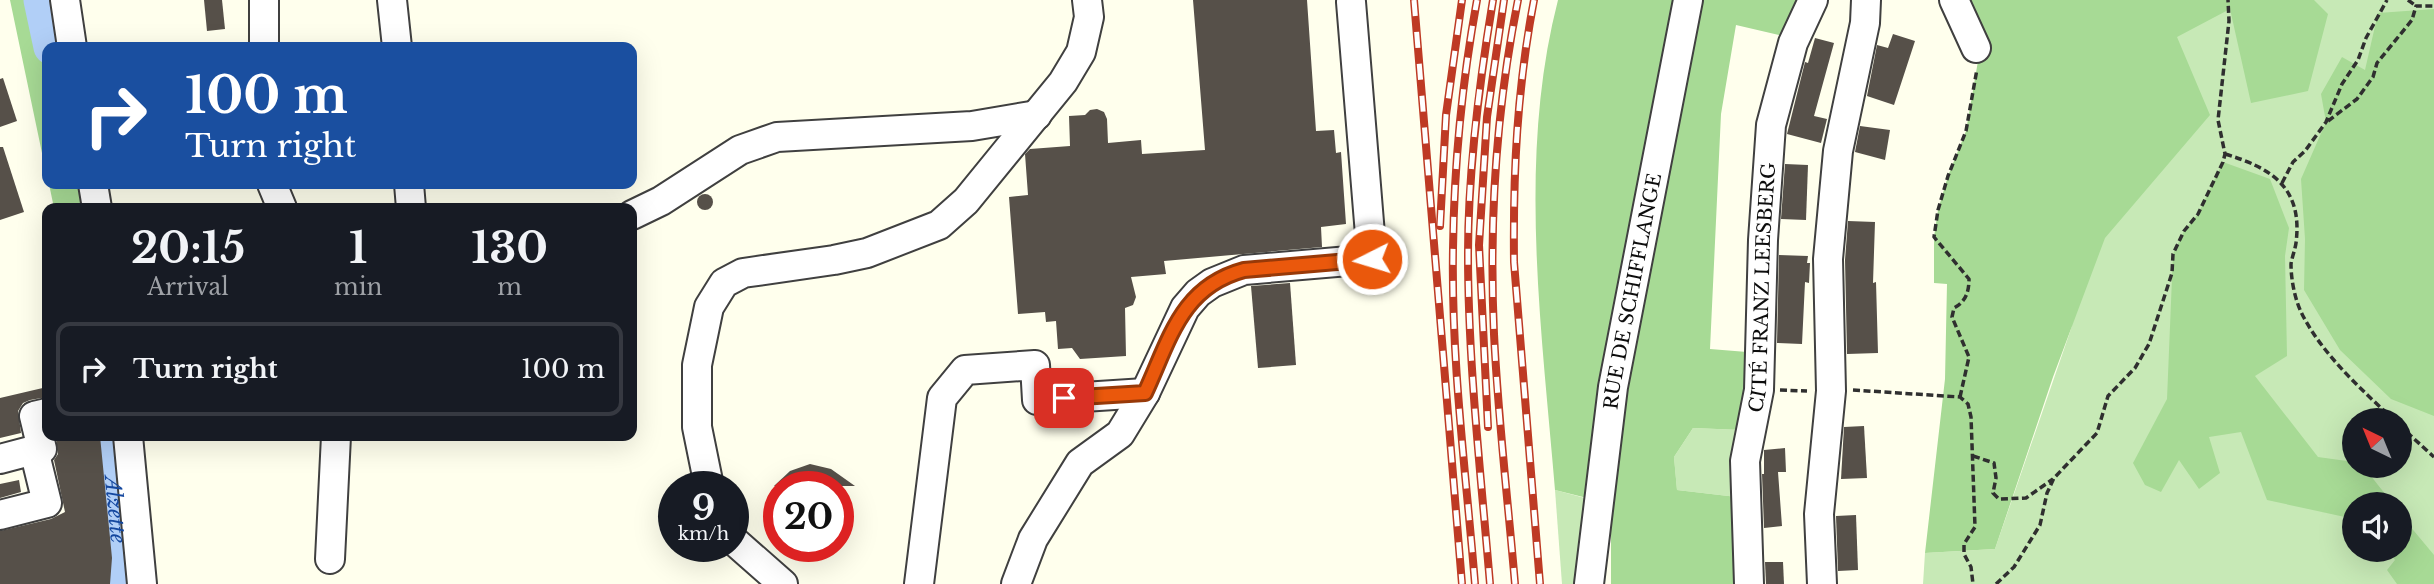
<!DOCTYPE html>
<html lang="en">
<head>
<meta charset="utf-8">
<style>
  :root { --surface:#171b24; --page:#20242c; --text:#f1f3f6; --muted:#9ea1a6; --line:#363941 }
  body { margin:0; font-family:"Libre Baskerville",serif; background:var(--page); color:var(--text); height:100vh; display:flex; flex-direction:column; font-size:26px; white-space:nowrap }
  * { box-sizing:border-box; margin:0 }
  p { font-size:23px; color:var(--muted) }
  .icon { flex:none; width:38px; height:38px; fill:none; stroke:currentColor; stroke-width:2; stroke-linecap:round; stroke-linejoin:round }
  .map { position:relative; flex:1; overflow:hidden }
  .panel { position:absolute; left:42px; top:203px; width:595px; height:238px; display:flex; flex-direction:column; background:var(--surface); border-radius:14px; box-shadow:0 7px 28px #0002 }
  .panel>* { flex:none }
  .hud { position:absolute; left:42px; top:42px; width:595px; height:147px; border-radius:14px; box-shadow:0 7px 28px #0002; background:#1a4fa0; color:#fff; overflow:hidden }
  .needle { width:46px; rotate:317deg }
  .controls { position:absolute; left:2342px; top:408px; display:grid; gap:14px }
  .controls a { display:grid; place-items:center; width:70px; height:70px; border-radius:50%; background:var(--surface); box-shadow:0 7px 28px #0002; font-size:35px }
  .speed { position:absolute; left:658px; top:471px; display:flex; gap:14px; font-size:35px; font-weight:700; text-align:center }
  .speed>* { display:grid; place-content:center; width:91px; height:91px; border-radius:50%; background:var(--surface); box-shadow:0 7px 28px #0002; line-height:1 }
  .speed small { font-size:18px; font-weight:400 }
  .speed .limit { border:10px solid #d22; background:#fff; color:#111 }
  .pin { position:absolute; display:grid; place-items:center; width:60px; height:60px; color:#fff; margin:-30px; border-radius:14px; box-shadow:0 4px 10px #0006 }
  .me { position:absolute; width:77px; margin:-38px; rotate:265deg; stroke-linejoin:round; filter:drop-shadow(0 0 5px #0008) }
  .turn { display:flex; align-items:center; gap:24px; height:147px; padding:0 28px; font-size:32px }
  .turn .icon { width:91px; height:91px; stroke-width:2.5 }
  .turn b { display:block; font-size:49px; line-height:60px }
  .eta { display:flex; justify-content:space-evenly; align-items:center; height:119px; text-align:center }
  .eta b { font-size:42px; font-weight:800; line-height:49px }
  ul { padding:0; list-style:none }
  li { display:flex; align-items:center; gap:21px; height:94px; margin:0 14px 10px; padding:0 14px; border:4px solid var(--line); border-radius:14px }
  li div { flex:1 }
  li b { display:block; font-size:26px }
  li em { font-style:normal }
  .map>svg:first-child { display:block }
  .green { fill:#c7e9b6; fill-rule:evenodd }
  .forest { fill:#a7da95 }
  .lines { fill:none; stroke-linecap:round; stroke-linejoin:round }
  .river { stroke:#b1cff7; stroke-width:35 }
  .building { fill:#565049 }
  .minor-casing { stroke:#404040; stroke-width:32 }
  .path { stroke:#2f2f2f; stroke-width:3.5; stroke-dasharray:7 3.5; stroke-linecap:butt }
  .minor { stroke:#fff; stroke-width:28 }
  .rail-casing { stroke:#be3a24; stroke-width:8 }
  .rail { stroke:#fff; stroke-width:5; stroke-dasharray:16; stroke-linecap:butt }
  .route-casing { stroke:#983908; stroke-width:18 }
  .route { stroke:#ea580c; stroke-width:12 }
  .labels { text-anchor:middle; stroke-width:7; stroke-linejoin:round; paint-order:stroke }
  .street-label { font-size:19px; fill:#0d0d0d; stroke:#fff }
  .water-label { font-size:21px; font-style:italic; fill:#15489f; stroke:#fff }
</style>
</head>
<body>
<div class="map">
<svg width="2434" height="584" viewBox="0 0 2434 584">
  <rect width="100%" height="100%" fill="#ffffed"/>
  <g class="green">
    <path d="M2142 0H2434V584H1923L1925 553 1995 549 2071 329ZM2354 420H2399V466H2354ZM2354 504H2399V550H2354Z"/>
    <path d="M1693 428 1741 430 1737 497 1677 490 1674 457Z"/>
    <path d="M1555 490 1585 498 1578 584H1562Z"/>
  </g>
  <g class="forest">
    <path d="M10 0H56L63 47H47V177Z"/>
    <path d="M1558 0H1806L1788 37 1736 25 1721 114 1710 349 1747 352 1741 430 1693 428 1674 457 1677 490 1737 497 1740 584H1611V504L1555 490C1542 330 1517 158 1558 0Z"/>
    <path d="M1956 0H2314L2328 14 2308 91 2251 103 2230 9 2177 37 2210 115 2105 238 2053 377 1995 549 1925 553 1945 379 1947 284 1934 283V237L1938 210 1948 176 1966 131 1978 61Z"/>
    <path d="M2434 9V416L2391 399 2340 350 2304 290 2305 239 2301 179 2326 122 2321 94 2342 57 2365 70 2378 13Z"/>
    <path d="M2223 162 2270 179 2289 228 2285 256 2287 356 2255 376 2318 457 2354 462V466H2363L2393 504H2354V519L2267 500 2241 432 2209 437 2220 473 2199 489 2179 460 2161 492 2145 485 2133 463 2167 399 2173 254 2184 231 2198 214Z"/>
    <path d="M49 184H85L89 208H54Z"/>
    <path d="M2399 513 2434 555V584H2397L2387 570 2395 560 2388 550H2399Z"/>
  </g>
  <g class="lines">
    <g class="river">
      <path d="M41 0 51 47"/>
      <path id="s1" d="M108 436 122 584"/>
    </g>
  </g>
  <g class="building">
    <path d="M204 0H222L225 29 207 31Z"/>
    <path d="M1193 0H1307L1316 131 1334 130 1336 153 1341 152 1346 224 1321 227 1322 247 1164 261 1166 274 1131 277 1136 297 1133 305 1125 308 1126 356 1080 359 1072 348 1058 349 1056 321 1046 322 1045 312 1018 314 1009 197 1028 195 1025 154 1030 149 1070 146 1069 116 1085 115 1090 110 1097 109 1104 112 1107 119 1108 143 1141 140 1142 154 1205 150Z"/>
    <path d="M1893 34 1915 41 1894 105 1867 96 1877 45 1888 48Z"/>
    <path d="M1815 38 1834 43 1814 116 1827 119 1821 143 1787 134 1805 62 1808 63Z"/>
    <path d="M3 78 17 121 0 127V79Z"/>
    <path d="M1860 126 1890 130 1885 160 1855 152Z"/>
    <path d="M0 147H3L24 212 0 220Z"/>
    <path d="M1785 164 1808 165 1806 220 1781 219Z"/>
    <circle cx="705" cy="202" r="8"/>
    <path d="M1848 221 1875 222 1873 283 1876 282 1878 353 1847 354 1845 260Z"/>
    <path d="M1779 255 1808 256 1807 263H1810L1809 283 1805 282 1802 344 1777 343Z"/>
    <path d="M1290 283 1296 365 1258 368 1251 286Z"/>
    <path d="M47 387V397L30 400 23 403 18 411 21 433 0 438V398Z"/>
    <path d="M1864 426 1867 478 1841 479 1844 427Z"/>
    <path d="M56 436H100L112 558 110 584H0V531L51 519 65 512 54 460 58 454Z"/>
    <path d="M1785 448 1786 472H1778L1782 526 1764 528 1762 474H1764V450Z"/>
    <path d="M810 464 831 469 855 486H774L790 471Z"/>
    <path d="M19 480 21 492 0 498V484Z"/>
    <path d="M1856 515 1858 570 1838 571 1836 516Z"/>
    <path d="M1765 562H1783L1784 584H1766Z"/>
  </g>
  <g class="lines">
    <defs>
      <g id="minor">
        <path d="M65 0 72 47"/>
        <path d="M264 0V47"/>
        <path d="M392 0 397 47"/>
        <path d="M1954 0 1976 48"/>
        <path d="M93 184 97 208"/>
        <path d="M272 184 282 208"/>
        <path d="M409 184 411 208"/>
        <path d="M632 215 661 201 740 150 777 137 972 126 1037 115"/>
        <path d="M128 436 142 584"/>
        <path d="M34 450 42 449 34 416 47 413"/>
        <path d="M0 459 34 450 47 503 0 515"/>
        <path d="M709 486 697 427V365L709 307 724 283 743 273 834 260 867 253 939 225 966 201 1063 82 1081 52 1089 17 1087 0"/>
        <path d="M733 540 783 584"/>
        <path d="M330 559 336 436"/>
        <path d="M919 584 942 398 965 370 1035 365 1037 400 1145 393"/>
        <path d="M1016 584 1033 539 1080 463 1120 434 1145 393 1185 308 1198 293 1212 283 1244 270 1372 259 1351 2"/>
        <path id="s2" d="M1589 584 1613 387 1688 0"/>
        <path id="s3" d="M1749 584 1745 461 1759 390 1763 240 1771 125 1793 43 1813 0"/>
        <path d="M1822 584 1819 514 1831 391 1828 259 1838 151 1865 23 1866 0"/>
      </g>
    </defs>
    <use href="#minor" class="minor-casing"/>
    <g class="path">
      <path d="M2408 0 2416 6"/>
      <path d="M2328 121 2357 99 2373 77 2377 63 2412 20 2416 6H2434"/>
      <path d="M2225 154C2272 168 2303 188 2296 243 2295 250 2292 257 2291 264 2291 280 2295 301 2303 316 2324 356 2362 390 2394 420"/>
      <path d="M2282 183 2293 162 2305 151 2326 122 2342 84 2358 60 2366 38 2387 0"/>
      <path d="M1780 390 1807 391"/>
      <path d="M1853 390 1960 397 1968 404 1971 417 1975 527 1964 544V554L1971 567 1973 584"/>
      <path d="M1960 397 1969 357 1952 317 1954 308C1965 302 1969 293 1969 279L1934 237 1938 210 1948 176 1966 131 1977 69"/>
      <path d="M2399 425 2434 457"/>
      <path d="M1973 456 1994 463 1996 478 1993 493 1999 499 2026 498 2053 479"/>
      <path d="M1996 584 2014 567 2040 525 2047 493 2054 478 2097 433 2108 396 2135 368 2149 344 2172 273 2173 254 2184 231 2198 214 2223 162 2225 154 2218 120 2229 21 2228 0"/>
    </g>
    <use href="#minor" class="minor"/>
    <defs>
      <g id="rail">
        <path d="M1414 0 1462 584"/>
        <path d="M1534 0C1517 89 1513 172 1514 262L1540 584"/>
        <path d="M1440 226 1446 115 1462 0"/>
        <path d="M1488 427 1479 245 1487 117 1504 0"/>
        <path d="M1475 584C1466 473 1451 361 1453 249 1454 166 1462 82 1477 0"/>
        <path d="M1490 584C1481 475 1468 364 1468 254 1468 169 1479 84 1493 0"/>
        <path d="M1515 584C1508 501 1498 418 1494 334 1489 223 1496 110 1518 0"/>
      </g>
    </defs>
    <use href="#rail" class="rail-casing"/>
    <use href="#rail" class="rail"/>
  </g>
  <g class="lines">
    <defs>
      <path id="route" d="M1064 398 1145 393C1170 339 1181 287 1244 270L1372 259"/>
    </defs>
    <use href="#route" class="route-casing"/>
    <use href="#route" class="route"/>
  </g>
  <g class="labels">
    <g class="street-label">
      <text dy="7" stroke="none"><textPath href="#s3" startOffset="298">CITÉ FRANZ LEESBERG</textPath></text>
      <text dy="7" stroke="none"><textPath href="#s2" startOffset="296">RUE DE SCHIFFLANGE</textPath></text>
    </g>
    <g class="water-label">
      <text dy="7" stroke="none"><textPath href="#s1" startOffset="74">Alzette</textPath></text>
    </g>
  </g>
</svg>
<div class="controls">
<a><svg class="needle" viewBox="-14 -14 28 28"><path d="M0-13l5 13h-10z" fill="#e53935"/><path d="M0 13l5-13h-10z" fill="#9ea1a6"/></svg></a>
<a><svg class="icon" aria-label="sound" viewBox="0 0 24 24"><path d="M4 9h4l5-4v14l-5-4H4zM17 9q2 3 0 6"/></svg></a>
</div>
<div class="speed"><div>9<small>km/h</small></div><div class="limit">20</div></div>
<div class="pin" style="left:1064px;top:398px;background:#d93025"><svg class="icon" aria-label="arrive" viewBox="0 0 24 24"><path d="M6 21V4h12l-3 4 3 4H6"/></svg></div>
<svg class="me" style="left:1372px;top:259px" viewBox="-20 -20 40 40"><circle r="17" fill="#ea580c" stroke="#fff" stroke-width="3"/><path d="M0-11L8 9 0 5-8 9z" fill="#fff"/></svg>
<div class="hud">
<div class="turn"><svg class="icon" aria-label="right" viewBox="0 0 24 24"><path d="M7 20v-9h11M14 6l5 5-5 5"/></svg><div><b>100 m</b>Turn right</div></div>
</div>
<section class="panel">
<div class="eta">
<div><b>20:15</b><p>Arrival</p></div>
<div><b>1</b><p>min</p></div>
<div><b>130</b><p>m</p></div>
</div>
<ul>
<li><svg class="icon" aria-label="right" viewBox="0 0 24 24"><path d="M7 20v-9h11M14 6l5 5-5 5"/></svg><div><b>Turn right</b></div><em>100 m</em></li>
</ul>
</section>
</div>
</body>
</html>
